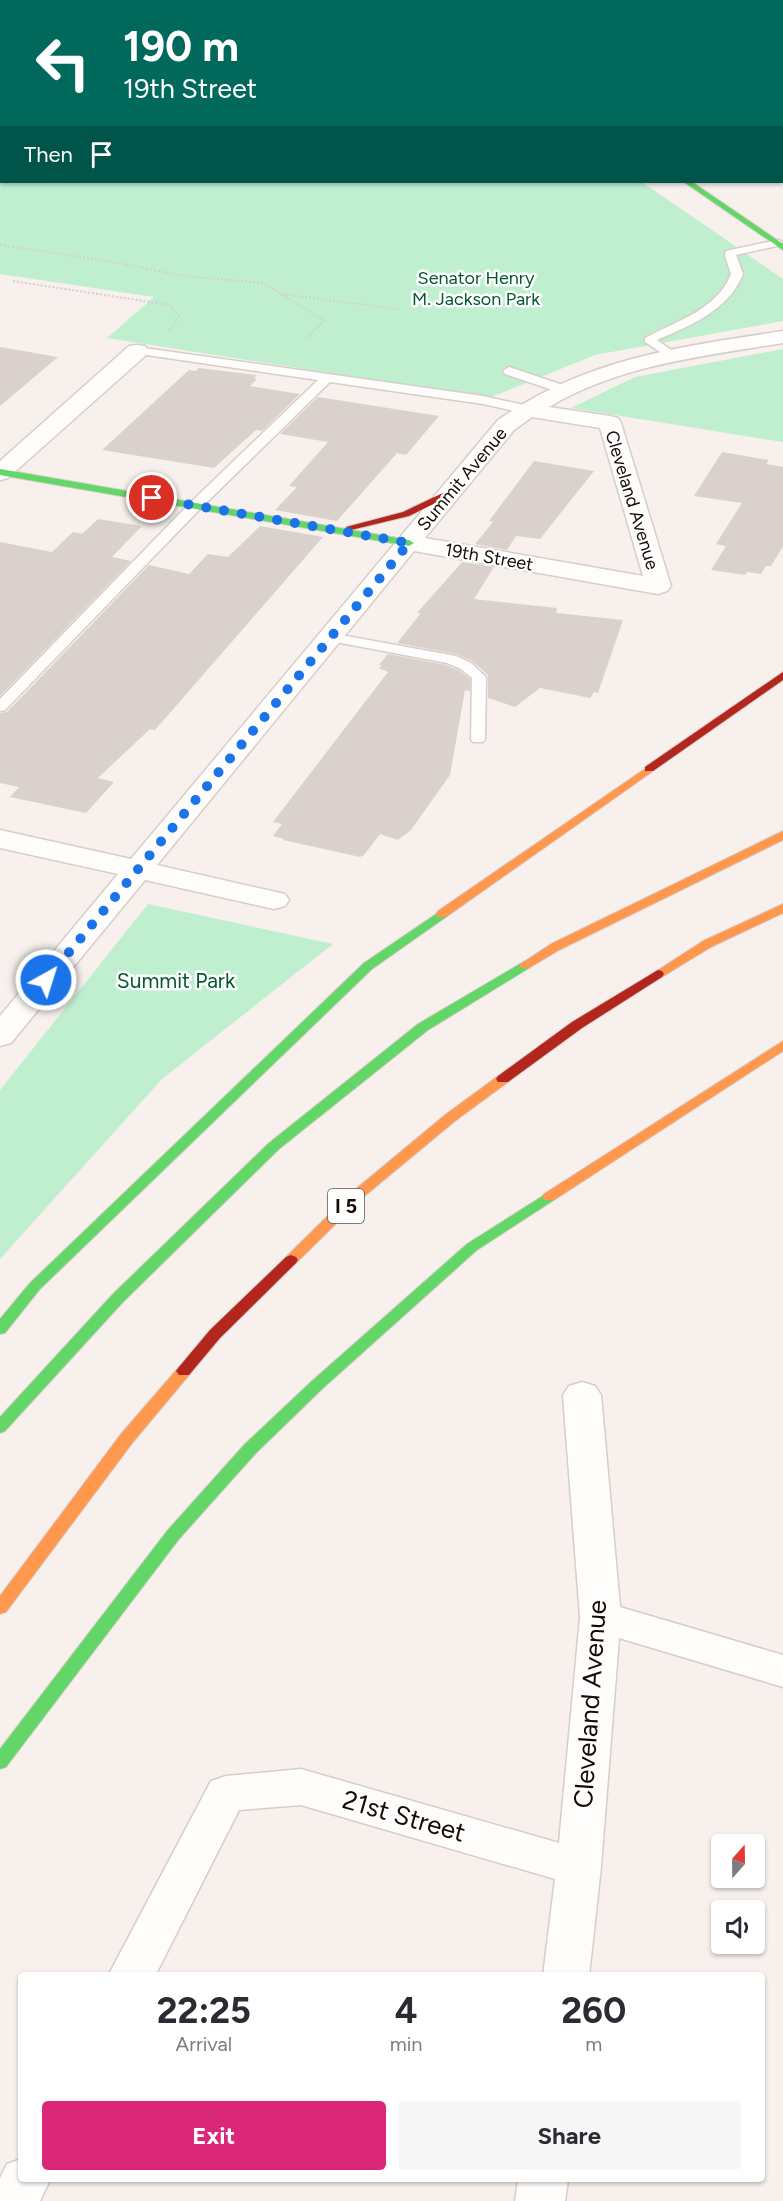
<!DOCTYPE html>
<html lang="en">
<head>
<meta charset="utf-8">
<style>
  :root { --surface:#fff; --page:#f7f7f7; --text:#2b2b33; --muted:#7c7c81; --accent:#db2777 }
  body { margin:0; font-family:Figtree,sans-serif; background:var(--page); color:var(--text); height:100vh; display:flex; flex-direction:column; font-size:22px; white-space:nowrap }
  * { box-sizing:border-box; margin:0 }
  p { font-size:20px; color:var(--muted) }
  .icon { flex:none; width:33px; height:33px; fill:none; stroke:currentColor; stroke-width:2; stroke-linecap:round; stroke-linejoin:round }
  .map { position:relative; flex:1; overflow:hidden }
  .panel { position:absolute; left:18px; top:1972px; width:747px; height:210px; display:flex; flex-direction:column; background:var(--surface); border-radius:6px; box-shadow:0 2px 4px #0004 }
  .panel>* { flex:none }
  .banner { position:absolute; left:0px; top:0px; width:783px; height:183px; box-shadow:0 2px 4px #0004; background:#00695c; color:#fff; overflow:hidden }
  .needle { width:39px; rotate:20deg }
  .tools { position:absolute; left:711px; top:1834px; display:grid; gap:12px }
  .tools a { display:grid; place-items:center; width:54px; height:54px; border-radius:6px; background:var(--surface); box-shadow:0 2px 4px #0004; font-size:30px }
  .pin { position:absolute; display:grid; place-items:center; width:51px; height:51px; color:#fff; margin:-26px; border:3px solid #fff; border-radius:50%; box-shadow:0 2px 6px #0007 }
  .me { position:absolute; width:66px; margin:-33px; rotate:39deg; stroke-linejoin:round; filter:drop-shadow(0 0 4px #0008) }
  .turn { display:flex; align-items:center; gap:21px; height:126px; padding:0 24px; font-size:27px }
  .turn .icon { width:78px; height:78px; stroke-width:2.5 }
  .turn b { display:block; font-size:42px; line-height:51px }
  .then { display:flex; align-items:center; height:57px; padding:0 24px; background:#0003; gap:12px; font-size:22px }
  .eta { display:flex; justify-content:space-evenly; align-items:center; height:102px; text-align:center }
  .eta b { font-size:36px; font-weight:700; line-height:42px }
  .button { display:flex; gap:12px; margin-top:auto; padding:12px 24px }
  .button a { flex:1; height:69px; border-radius:6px; background:var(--accent); color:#fff; font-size:24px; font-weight:700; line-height:69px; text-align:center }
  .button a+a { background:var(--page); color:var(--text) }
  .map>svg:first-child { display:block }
  .green { fill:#c0efd0 }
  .building { fill:#dad1cc }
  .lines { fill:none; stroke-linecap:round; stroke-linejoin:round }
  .lane-casing { stroke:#d7cdc9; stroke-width:3 }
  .street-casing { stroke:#d7cdc9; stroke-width:3 }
  .fast-casing { stroke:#d7cdc9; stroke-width:2 }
  .slow-casing { stroke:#d7cdc9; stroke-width:2 }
  .jam-casing { stroke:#d7cdc9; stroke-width:2 }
  .path { stroke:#d2d0ce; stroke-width:2; stroke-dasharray:2 2; stroke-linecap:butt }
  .lane { fill:#fefdfc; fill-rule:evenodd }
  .street { fill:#fefdfc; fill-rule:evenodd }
  .fast { fill:#63d668; fill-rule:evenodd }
  .slow { fill:#ff974d; fill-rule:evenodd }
  .jam { fill:#b3261e; fill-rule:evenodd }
  .route { stroke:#1a73e8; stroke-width:10; stroke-dasharray:0 18 }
  .labels { text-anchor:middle; stroke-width:5; stroke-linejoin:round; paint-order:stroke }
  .far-park-label { font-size:18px; fill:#055633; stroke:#fff }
  .far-street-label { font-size:18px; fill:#150a06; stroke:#fff }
  .shield { fill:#fff; stroke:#5b5451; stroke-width:1.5 }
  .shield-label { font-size:20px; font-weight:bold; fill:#150a06 }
  .park-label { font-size:21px; fill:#055633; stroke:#fff }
  .near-street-label { font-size:26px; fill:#150a06; stroke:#fff }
</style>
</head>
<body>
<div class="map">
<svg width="783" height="2201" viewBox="0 0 783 2201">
  <rect width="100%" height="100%" fill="#f7f0ec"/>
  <g class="green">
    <path d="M0 96 2 182H642L783 279V321L595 355 489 398 107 338 154 297 0 274Z"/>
    <path d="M783 349V442L571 408 635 377Z"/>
    <path d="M148 904 333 944 162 1079 0 1259V1090Z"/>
  </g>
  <g class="building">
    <path d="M0 347 58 357 0 406Z"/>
    <path d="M199 368 257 375 254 378 257 379 250 386 300 394 262 431 256 430 214 468 102 450 189 370 196 371Z"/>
    <path d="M318 397 439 416 406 455 397 453 337 521 275 510 297 487 289 486 328 442 280 434Z"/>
    <path d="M722 452 769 460 766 464 783 467V546L771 566H766L761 574 747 572 745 575 711 570 726 546 716 544 742 503 694 496Z"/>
    <path d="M534 461 594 471 540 539 516 536 507 550 475 544 493 522 489 521Z"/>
    <path d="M98 519 142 526 112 557 131 561 0 696V542L52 552 73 532 82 534Z"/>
    <path d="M260 526 323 537 155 730 150 729 98 778 114 782 86 813 10 797 19 787 0 783V713L7 712 149 565 189 574 208 554 228 557Z"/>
    <path d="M462 562 494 567 474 599 557 608 556 613 623 620 598 693 594 692 590 698 540 688 515 707 488 698V675L472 661 456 654 397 643 421 613H417Z"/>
    <path d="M388 654 446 665 460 671 470 679V691L465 690 450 775 411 830 398 840 380 834 364 855 360 857 283 840 284 839 273 836 282 824 273 822 388 672 379 668 382 665H379Z"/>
  </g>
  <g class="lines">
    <defs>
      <g id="lane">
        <path d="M724 0H732L733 2H724Z"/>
        <rect x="782" y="94" width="1" height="9"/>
        <path d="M777 240 781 241V245L736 255 743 274C729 310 690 326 657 340L677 354V358H669L645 342V338C676 321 717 310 731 274L725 256 726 251Z"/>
        <path d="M137 347 483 396 532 407 534 410 528 414 483 404 330 382 200 509 5 710 0 711V699L190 503 318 380 133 353 131 351Z"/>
        <path d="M509 367 569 387 571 390 565 394 561 393 505 374 503 371Z"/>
        <path d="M330 633 456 656 471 663 486 677 485 739 483 742H473L471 739 472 678 461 669 447 663 325 640 323 637 325 634Z"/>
      </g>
      <g id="street">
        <path d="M97 0H115L96 2Z"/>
        <path d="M263 0H280L281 2H264Z"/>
        <path d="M0 65H2L0 76Z"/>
        <path d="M783 331V343C704 356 619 365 549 407L610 416 618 418 621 423 671 586 667 591 658 594 414 551 157 865 285 894 289 900 285 906 274 909 145 880 11 1043 0 1046V1016L118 874 0 848V830L131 859 498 420C587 358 678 347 783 331ZM532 417 600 428 643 576 425 538 514 430Z"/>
        <path d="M137 345 145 346 148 351 145 356 8 478 0 480V461L129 346Z"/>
        <path d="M582 1382 595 1386 601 1395 620 1607 783 1655V1687L619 1638 601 1867 589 1976H543L555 1879 301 1805 239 1810 155 1976H108L211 1781 226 1776 301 1769 559 1843 580 1617 563 1395 569 1386Z"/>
        <path d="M21 2159V2180H50L40 2201H0V2178L7 2164Z"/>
        <path d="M518 2180H568L565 2201H515Z"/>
      </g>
      <g id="fast">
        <path d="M420 0H427L428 2H421Z"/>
        <path d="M684 182H692L783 244V250Z"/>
        <path d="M0 469 409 540 414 543 409 546 0 475Z"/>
        <path d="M442 910 446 911 448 914 446 917 372 969 40 1289 5 1333 0 1334V1319L30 1283 364 963Z"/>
        <path d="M525 961 529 962 531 965 529 968 428 1030 279 1149 123 1302 5 1431 0 1433V1417L113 1294 269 1143 418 1024Z"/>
        <path d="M549 1192 554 1194 556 1197 554 1200 477 1250 322 1389 256 1453 179 1539 6 1767 0 1769V1749L167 1531 244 1445 312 1381 467 1244Z"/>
      </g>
      <g id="slow">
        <path d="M649 766 653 767V771L446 917H438L436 914 438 911Z"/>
        <path d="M783 831V840L559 950 529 968H521L519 965 551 944Z"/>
        <path d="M783 904V913L711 947 662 977H654L652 974 703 941Z"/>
        <path d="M783 1041V1051L554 1200H544L542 1197 544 1194Z"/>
        <path d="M503 1075 508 1076 510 1079 508 1082 455 1121 361 1199 296 1263H286L284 1260 286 1257 351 1193 445 1115 498 1076Z"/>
        <path d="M184 1366 189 1367 192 1371 189 1375 133 1442 6 1612 0 1614V1596L121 1434 179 1367Z"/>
      </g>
      <g id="jam">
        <path d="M451 489 456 492 454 494 409 516 351 530 346 527 403 512Z"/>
        <path d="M783 672V680L653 771H645V767Z"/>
        <path d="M658 970 662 971 664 974 662 977 582 1028 508 1082H498L496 1079 498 1076 572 1022Z"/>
        <path d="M291 1255 296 1257 298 1260 296 1263 220 1338 189 1375H179L176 1371 179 1367 210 1330 286 1257Z"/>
      </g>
    </defs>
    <use href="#lane" class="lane-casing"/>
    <use href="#street" class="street-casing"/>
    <use href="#fast" class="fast-casing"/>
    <use href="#slow" class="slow-casing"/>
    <use href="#jam" class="jam-casing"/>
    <g class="path">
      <path d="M0 245 113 262 184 276 263 283 281 294"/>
      <path d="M13 281 170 305 179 317 169 331"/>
      <path d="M306 338 324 320 281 294 398 309"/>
    </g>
    <use href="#lane" class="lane"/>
    <use href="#street" class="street"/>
    <use href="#fast" class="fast"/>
    <use href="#slow" class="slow"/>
    <use href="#jam" class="jam"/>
  </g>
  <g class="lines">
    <path class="route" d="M46 980 409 543 152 498"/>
  </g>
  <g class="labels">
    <g class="far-park-label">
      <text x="476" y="284">Senator Henry<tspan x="476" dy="21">M. Jackson Park</tspan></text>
    </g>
    <g class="far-street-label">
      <text transform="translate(462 479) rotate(-50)" y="6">Summit Avenue</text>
      <text transform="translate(632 500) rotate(73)" y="6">Cleveland Avenue</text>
      <text transform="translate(489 557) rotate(10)" y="6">19th Street</text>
    </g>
    <rect class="shield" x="328" y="1189" width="36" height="34" rx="4.5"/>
    <g class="shield-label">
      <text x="346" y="1213">I 5</text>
    </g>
    <g class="park-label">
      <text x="176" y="988">Summit Park</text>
    </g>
    <g class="near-street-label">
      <text transform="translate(590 1704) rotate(-86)" y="9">Cleveland Avenue</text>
      <text transform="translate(404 1816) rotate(16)" y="9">21st Street</text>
    </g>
  </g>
</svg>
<div class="tools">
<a><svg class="needle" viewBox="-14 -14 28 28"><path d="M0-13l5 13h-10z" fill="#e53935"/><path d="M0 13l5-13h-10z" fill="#7c7c81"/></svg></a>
<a><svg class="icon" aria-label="sound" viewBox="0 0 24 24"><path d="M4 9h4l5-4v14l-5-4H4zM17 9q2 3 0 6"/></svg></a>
</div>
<div class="pin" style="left:152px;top:498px;background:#d93025"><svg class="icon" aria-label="arrive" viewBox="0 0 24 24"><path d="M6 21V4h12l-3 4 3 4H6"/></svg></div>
<svg class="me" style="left:46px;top:980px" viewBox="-20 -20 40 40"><circle r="17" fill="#1a73e8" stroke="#fff" stroke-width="3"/><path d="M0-11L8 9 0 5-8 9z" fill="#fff"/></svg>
<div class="banner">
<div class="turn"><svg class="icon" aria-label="left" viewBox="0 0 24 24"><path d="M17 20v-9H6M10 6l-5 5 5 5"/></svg><div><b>190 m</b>19th Street</div></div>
<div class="then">Then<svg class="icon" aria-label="arrive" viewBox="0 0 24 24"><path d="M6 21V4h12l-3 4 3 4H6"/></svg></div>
</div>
<section class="panel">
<div class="eta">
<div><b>22:25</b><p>Arrival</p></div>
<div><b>4</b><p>min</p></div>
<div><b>260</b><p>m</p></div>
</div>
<div class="button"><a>Exit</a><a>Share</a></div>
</section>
</div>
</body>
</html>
